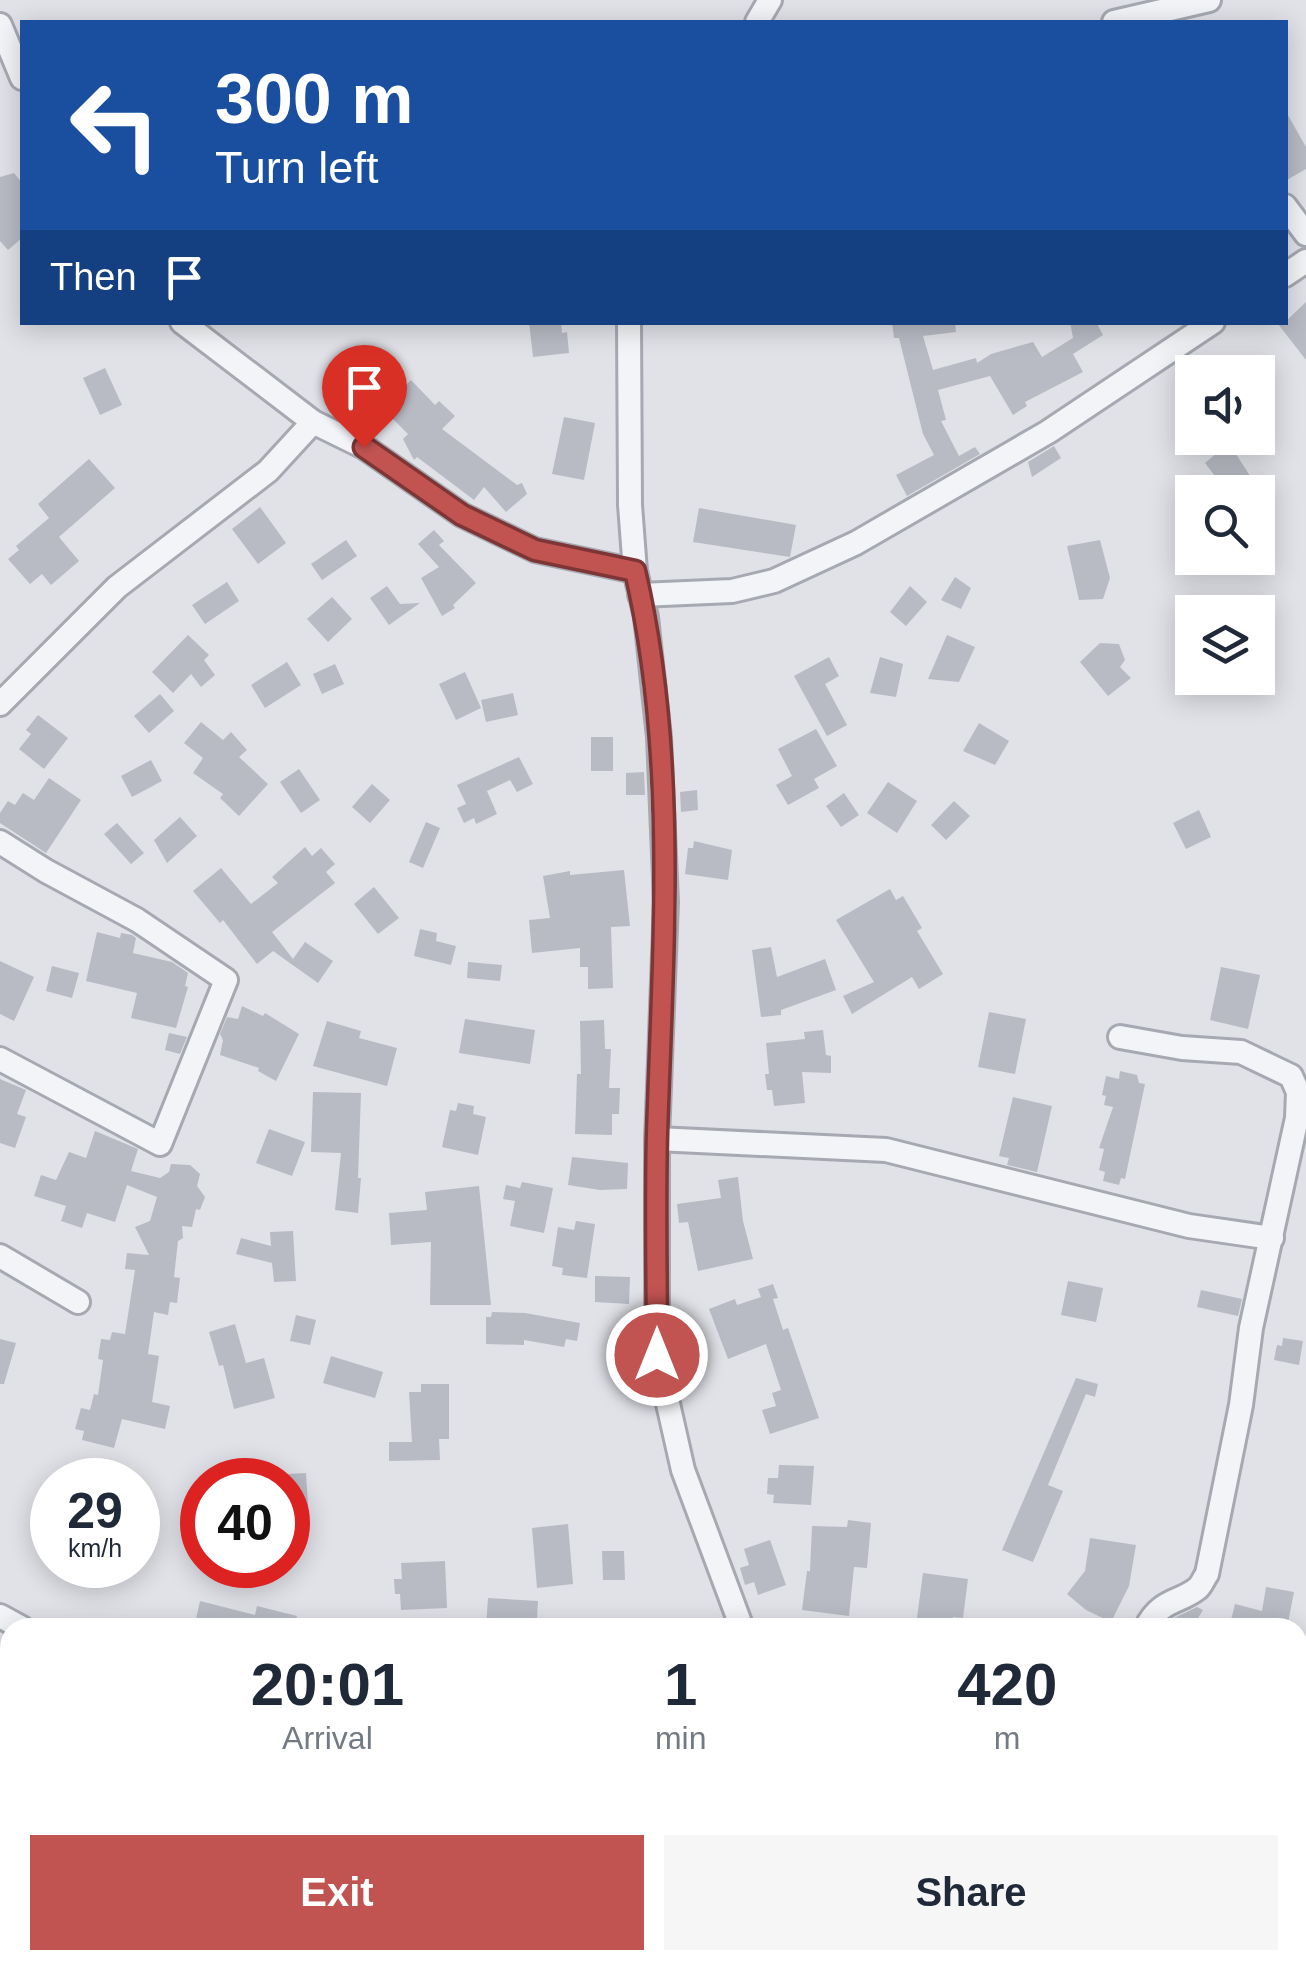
<!DOCTYPE html>
<html lang="en">
<head>
<meta charset="utf-8">
<style>
  :root { --surface:#fff; --page:#f6f6f7; --text:#1f2937; --muted:#747a83; --accent:#c15351 }
  body { margin:0; font-family:Helvetica,sans-serif; background:var(--page); color:var(--text); height:100vh; display:flex; flex-direction:column; font-size:38px; white-space:nowrap }
  * { box-sizing:border-box; margin:0 }
  p { font-size:32px; color:var(--muted) }
  .icon { flex:none; width:55px; height:55px; fill:none; stroke:currentColor; stroke-width:2; stroke-linecap:round; stroke-linejoin:round }
  .map { position:relative; flex:1; overflow:hidden }
  .sheet { position:absolute; left:0px; top:1618px; width:1308px; height:352px; display:flex; flex-direction:column; background:var(--surface); border-radius:30px 30px 0 0; box-shadow:0 5px 25px #0003 }
  .sheet>* { flex:none }
  .guide { position:absolute; left:20px; top:20px; width:1268px; height:305px; border-radius:0px; box-shadow:0 5px 25px #0003; background:#1a4fa0; color:#fff; overflow:hidden }
  .tools { position:absolute; left:1175px; top:355px; display:grid; gap:20px }
  .tools a { display:grid; place-items:center; width:100px; height:100px; border-radius:0px; background:var(--surface); box-shadow:0 5px 25px #0003; font-size:50px }
  .speed { position:absolute; left:30px; top:1458px; display:flex; gap:20px; font-size:50px; font-weight:700; text-align:center }
  .speed>* { display:grid; place-content:center; width:130px; height:130px; border-radius:50%; background:var(--surface); box-shadow:0 5px 25px #0003; line-height:1 }
  .speed small { font-size:25px; font-weight:400 }
  .speed .limit { border:15px solid #d22; background:#fff; color:#111 }
  .pin { position:absolute; display:grid; place-items:center; width:85px; height:85px; color:#fff; margin:-102px -42px; border-radius:50% 50% 50% 0; rotate:-45deg; box-shadow:0 0 10px #0007 }
  .pin .icon { rotate:45deg }
  .me { position:absolute; width:110px; margin:-55px; rotate:0deg; stroke-linejoin:round; filter:drop-shadow(0 0 8px #0008) }
  .turn { display:flex; align-items:center; gap:35px; height:210px; padding:0 30px; font-size:45px }
  .turn .icon { width:130px; height:130px; stroke-width:2.5 }
  .turn b { display:block; font-size:70px; line-height:85px }
  .then { display:flex; align-items:center; height:95px; padding:0 30px; background:#0003; gap:20px; font-size:38px }
  .eta { display:flex; justify-content:space-evenly; align-items:center; height:170px; text-align:center }
  .eta b { font-size:60px; font-weight:700; line-height:70px }
  .cta { display:flex; gap:20px; margin-top:auto; padding:20px 30px }
  .cta a { flex:1; height:115px; border-radius:0px; background:var(--accent); color:#fff; font-size:40px; font-weight:700; line-height:115px; text-align:center }
  .cta a+a { background:var(--page); color:var(--text) }
  .map>svg:first-child { display:block }
  .building { fill:#b8bbc4 }
  .lines { fill:none; stroke-linecap:round; stroke-linejoin:round }
  .minor-casing { stroke:#a7a9b2; stroke-width:28 }
  .minor { stroke:#f3f4f7; stroke-width:22 }
  .route-casing { stroke:#7d3635; stroke-width:25 }
  .route { stroke:#c15351; stroke-width:18 }
</style>
</head>
<body>
<div class="map">
<svg width="1306" height="1968" viewBox="0 0 1306 1968">
  <rect width="100%" height="100%" fill="#e1e2e8"/>
  <g class="building">
    <path d="M1285 110 1306 147V169L1285 181Z"/>
    <path d="M14 173 22 183V238L8 250 0 241V177Z"/>
    <path d="M1306 302V360L1278 324 1285 322Z"/>
    <path d="M529 322H561L562 333 567 332 569 353 533 357Z"/>
    <path d="M892 322H955L956 332 923 336 933 370 976 358 977 363 991 354 1033 342 1042 357 1073 338 1070 322H1096L1103 335 1073 354 1083 372 1025 402 1027 406 1013 415 990 376 938 390 946 420 941 421 959 456 975 447 980 454 907 496 896 475 934 455 923 434 899 338H894Z"/>
    <path d="M105 368 122 405 100 415 83 378Z"/>
    <path d="M411 380 435 405 439 401 455 416 442 429 517 485 522 483 527 494 506 512 484 487 474 500 417 457 414 460 403 439 408 434 387 413 392 409 387 404Z"/>
    <path d="M564 417 595 423 584 480 552 474Z"/>
    <path d="M1229 443 1257 487 1227 492 1205 463Z"/>
    <path d="M1054 446 1061 458 1032 477 1028 462Z"/>
    <path d="M89 459 115 488 59 537 79 561 51 585 42 574 30 584 8 559 19 550 16 546 49 518 38 504Z"/>
    <path d="M260 507 286 543 258 564 232 529Z"/>
    <path d="M699 508 796 525 790 557 693 542Z"/>
    <path d="M434 530 444 541 439 545 476 583 453 605 455 608 442 616 421 578 439 567 418 544Z"/>
    <path d="M346 540 357 556 322 580 311 564Z"/>
    <path d="M1100 540 1110 578 1103 599 1079 600 1067 546Z"/>
    <path d="M955 577 971 588 961 609 941 600Z"/>
    <path d="M227 582 239 601 205 624 192 605Z"/>
    <path d="M387 586 400 604 420 603 389 625 370 598Z"/>
    <path d="M910 586 927 602 906 626 890 612Z"/>
    <path d="M332 597 352 619 328 642 307 619Z"/>
    <path d="M188 635 209 655 204 660 215 675 201 687 191 674 173 693 152 672Z"/>
    <path d="M947 635 975 647 959 682 928 679Z"/>
    <path d="M1100 643 1119 644 1125 660 1120 667 1131 678 1108 696 1080 662Z"/>
    <path d="M829 657 839 676 825 684 847 725 827 736 794 676Z"/>
    <path d="M880 657 903 664 896 697 870 693Z"/>
    <path d="M287 662 301 685 265 708 251 685Z"/>
    <path d="M335 664 344 684 322 694 313 674Z"/>
    <path d="M465 672 481 708 456 720 439 684Z"/>
    <path d="M513 693 518 715 486 722 481 700Z"/>
    <path d="M160 694 174 711 149 733 134 716Z"/>
    <path d="M38 715 68 738 44 769 19 749 31 734 26 730Z"/>
    <path d="M201 722 223 740 231 732 247 750 239 757 268 784 239 816 220 798 223 794 193 773 203 758 184 743Z"/>
    <path d="M979 723 1009 741 995 765 963 751Z"/>
    <path d="M816 729 837 766 814 779 819 788 788 805 776 785 792 776 778 749Z"/>
    <rect x="591" y="737" width="22" height="34"/>
    <path d="M519 757 533 784 517 792 510 780 487 791 497 814 476 824 474 818 464 823 457 808 466 804 457 785Z"/>
    <path d="M151 760 162 781 132 797 121 776Z"/>
    <path d="M299 769 320 800 301 813 280 782Z"/>
    <path d="M644 772 645 795H626V773Z"/>
    <path d="M49 778 81 800 46 853 0 823V813L8 801 15 805 23 793 34 800Z"/>
    <path d="M888 782 917 801 897 833 867 813Z"/>
    <path d="M372 784 390 800 370 823 352 807Z"/>
    <path d="M697 790 698 810 681 812 680 792Z"/>
    <path d="M844 793 859 815 841 827 826 806Z"/>
    <path d="M954 801 970 816 946 840 931 825Z"/>
    <path d="M1199 810 1211 837 1186 849 1173 823Z"/>
    <path d="M180 817 197 836 167 863 154 840Z"/>
    <path d="M426 822 440 828 423 868 409 862Z"/>
    <path d="M117 823 144 853 131 864 104 834Z"/>
    <path d="M694 841 732 850 728 880 685 874 688 848H693Z"/>
    <path d="M305 847 312 856 321 848 335 864 326 872 335 883 272 932 293 959 305 942 333 961 318 983 273 951 257 964 223 920 220 923 193 891 221 868 251 904 278 883 272 877Z"/>
    <path d="M624 870 630 926 611 927 613 988 588 989V967H580V948L532 953 529 920 550 918 543 876 570 871V875Z"/>
    <path d="M374 887 399 918 378 934 354 904Z"/>
    <path d="M890 889 896 900 903 896 922 928 917 931 943 974 919 989 912 977 852 1014 843 996 874 982 836 920Z"/>
    <path d="M420 929 437 933 436 941 456 946 451 965 414 956Z"/>
    <path d="M97 932 120 938 121 933 132 935 136 938 133 953 172 962 188 973 185 986 188 987 176 1028 131 1018 137 993 86 981Z"/>
    <path d="M771 947 777 977 825 959 836 990 781 1010V1015L761 1017 752 950Z"/>
    <path d="M0 961 34 977 14 1021 0 1014Z"/>
    <path d="M468 962 502 965 500 981 467 978Z"/>
    <path d="M52 966 79 973 72 998 46 991Z"/>
    <path d="M1221 967 1260 975 1248 1029 1210 1020Z"/>
    <path d="M242 1006 263 1016 265 1013 299 1034 276 1081 258 1071 259 1068 220 1055 223 1040 220 1034 227 1017 238 1019Z"/>
    <path d="M989 1012 1026 1019 1015 1074 978 1067Z"/>
    <path d="M465 1019 535 1030 530 1064 459 1053Z"/>
    <path d="M604 1020 605 1049H611L609 1088H620L619 1114H612V1135L575 1134 577 1074H581L580 1021Z"/>
    <path d="M327 1021 361 1031 359 1038 397 1048 387 1086 313 1066Z"/>
    <path d="M823 1030 826 1055 831 1056V1073L802 1072 805 1103 774 1106 772 1090H767L765 1074H769L766 1043 805 1039 804 1032Z"/>
    <path d="M169 1033 187 1037 180 1054 165 1050Z"/>
    <path d="M1120 1071 1137 1075 1139 1083 1145 1084 1125 1179 1121 1178 1119 1185 1103 1181 1105 1172 1099 1170 1104 1149 1099 1148 1113 1107 1104 1105 1106 1096 1102 1095 1106 1076 1119 1079Z"/>
    <path d="M0 1079 26 1090 17 1114 26 1117 15 1148 0 1143Z"/>
    <path d="M313 1092 361 1093 358 1178H361L358 1213 335 1210 341 1153 311 1152Z"/>
    <path d="M1013 1097 1052 1106 1037 1172 1007 1165 1009 1158 999 1156Z"/>
    <path d="M458 1103 474 1106 473 1114 486 1117 478 1155 442 1147 450 1110 456 1111Z"/>
    <path d="M269 1129 305 1142 292 1176 256 1163Z"/>
    <path d="M95 1131 138 1149 131 1171 160 1178 169 1172 171 1164 190 1165 200 1174 197 1186 205 1197 200 1210 196 1209 192 1227 182 1226 183 1238 178 1241 174 1277 180 1278 177 1303 170 1302 168 1315 154 1312 148 1354 159 1356 152 1402 170 1406 165 1429 122 1419 114 1448 82 1440 84 1431 75 1429 81 1408 90 1410 94 1394 98 1395 103 1360 98 1359 101 1339 110 1340 112 1332 125 1334 135 1270 125 1269 127 1253 149 1255 135 1227 150 1221 157 1197 127 1185 115 1222 87 1213 82 1228 61 1221 66 1206 34 1196 41 1175 56 1180 69 1152 86 1158Z"/>
    <path d="M572 1157 628 1163 627 1189 600 1190 568 1185Z"/>
    <path d="M738 1177 743 1221 753 1259 698 1271 688 1222 679 1223 677 1204 721 1198 718 1180Z"/>
    <path d="M522 1182 553 1188 544 1233 510 1226 515 1201 503 1199 506 1185 520 1188Z"/>
    <path d="M479 1186 491 1305H430L431 1242 391 1245 389 1213 427 1210 425 1192Z"/>
    <path d="M576 1221 595 1224 587 1278 562 1275 563 1268 552 1266 558 1227 574 1230Z"/>
    <path d="M293 1231 296 1281 274 1282 272 1263 236 1254 241 1238 271 1246 270 1232Z"/>
    <path d="M595 1276 630 1277 629 1304 595 1302Z"/>
    <path d="M1068 1281 1103 1288 1096 1322 1061 1315Z"/>
    <path d="M773 1284 778 1298 773 1299 783 1330 788 1328 819 1418 770 1434 762 1410 776 1406 772 1393 781 1390 766 1344 728 1359 709 1309 735 1299 737 1305 761 1297 758 1289Z"/>
    <path d="M1201 1290 1242 1299 1238 1316 1197 1307Z"/>
    <path d="M492 1312 525 1313 580 1323 577 1341 566 1339 564 1347 524 1340V1345L486 1344V1317H491Z"/>
    <path d="M296 1315 316 1320 310 1345 290 1341Z"/>
    <path d="M235 1324 246 1363 264 1358 275 1398 234 1409 223 1365 219 1366 209 1332Z"/>
    <path d="M1283 1338 1303 1341 1299 1365 1274 1360 1277 1345 1282 1346Z"/>
    <path d="M0 1339 16 1343 4 1384H0Z"/>
    <path d="M331 1356 383 1372 375 1398 323 1383Z"/>
    <path d="M1076 1378 1098 1384 1095 1397 1086 1394 1048 1485 1063 1491 1033 1562 1002 1550Z"/>
    <path d="M421 1384H449V1439H439L440 1460 389 1461V1442H412L409 1392H421Z"/>
    <path d="M779 1465 814 1466 811 1505 773 1503 774 1495 767 1494 768 1478H778Z"/>
    <path d="M306 1473 309 1521 288 1523V1474Z"/>
    <path d="M848 1520 871 1523 867 1568 854 1567 849 1616 802 1610 807 1571H810L812 1526 847 1527Z"/>
    <path d="M568 1524 573 1584 537 1588 532 1528Z"/>
    <path d="M1090 1538 1136 1545 1129 1586 1111 1622 1086 1610 1067 1594 1085 1571Z"/>
    <path d="M770 1540 786 1585 758 1595 754 1582 745 1585 740 1568 749 1565 744 1549Z"/>
    <path d="M602 1551H624L625 1580H603Z"/>
    <path d="M445 1561 447 1608 401 1610 400 1594H395L394 1579H402L401 1563Z"/>
    <path d="M923 1573 968 1579 963 1618 953 1617 951 1627 938 1625V1620L917 1618Z"/>
    <path d="M1266 1587 1294 1592 1287 1628H1229L1235 1604 1262 1611Z"/>
    <path d="M488 1598 538 1601 537 1619 523 1618V1628H486Z"/>
    <path d="M200 1601 255 1615 257 1606 297 1616 294 1628H194Z"/>
    <path d="M1197 1607 1203 1610 1192 1628H1165L1172 1619Z"/>
  </g>
  <g class="lines">
    <defs>
      <g id="minor">
        <path d="M757 22 770 0"/>
        <path d="M1114 22 1209 0"/>
        <path d="M0 25 22 78"/>
        <path d="M1285 206 1306 234"/>
        <path d="M1285 275 1306 261"/>
        <path d="M182 322 313 422 364 447 462 515 535 550 635 571"/>
        <path d="M629 322 630 505 635 571 646 617 659 737 666 902 657 1139V1355L683 1470 742 1628"/>
        <path d="M640 595 732 591 774 581 856 543 1048 432 1213 322"/>
        <path d="M0 704 117 587 268 471 313 422"/>
        <path d="M0 842 46 871 137 920 226 980 160 1144 0 1059"/>
        <path d="M1120 1037 1182 1048 1241 1052 1291 1076 1298 1092 1297 1118 1251 1328 1241 1405 1207 1574C1204 1578 1202 1584 1198 1588 1180 1603 1160 1599 1146 1628"/>
        <path d="M657 1139 886 1150 1189 1226 1272 1238"/>
        <path d="M0 1256 78 1302"/>
        <path d="M0 1616 22 1628"/>
        <path d="M1298 1794H1306"/>
        <path d="M846 1960V1968"/>
        <path d="M1146 1960 1147 1968"/>
      </g>
    </defs>
    <use href="#minor" class="minor-casing"/>
    <use href="#minor" class="minor"/>
  </g>
  <g class="lines">
    <defs>
      <path id="route" d="M364 447 462 515 535 550 635 571C678 754 663 947 657 1134 655 1207 657 1282 657 1355"/>
    </defs>
    <use href="#route" class="route-casing"/>
    <use href="#route" class="route"/>
  </g>
</svg>
<div class="tools">
<a><svg class="icon" aria-label="sound" viewBox="0 0 24 24"><path d="M4 9h4l5-4v14l-5-4H4zM17 9q2 3 0 6"/></svg></a>
<a><svg class="icon" aria-label="search" viewBox="0 0 24 24"><circle cx="10" cy="10" r="6"/><path d="M15 15l6 6"/></svg></a>
<a><svg class="icon" aria-label="layers" viewBox="0 0 24 24"><path d="M12 4l9 5-9 5-9-5zM3 14l9 5 9-5"/></svg></a>
</div>
<div class="speed"><div>29<small>km/h</small></div><div class="limit">40</div></div>
<div class="pin" style="left:364px;top:447px;background:#d93025"><svg class="icon" aria-label="arrive" viewBox="0 0 24 24"><path d="M6 21V4h12l-3 4 3 4H6"/></svg></div>
<svg class="me" style="left:657px;top:1355px" viewBox="-20 -20 40 40"><circle r="17" fill="#c15351" stroke="#fff" stroke-width="3"/><path d="M0-11L8 9 0 5-8 9z" fill="#fff"/></svg>
<div class="guide">
<div class="turn"><svg class="icon" aria-label="left" viewBox="0 0 24 24"><path d="M17 20v-9H6M10 6l-5 5 5 5"/></svg><div><b>300 m</b>Turn left</div></div>
<div class="then">Then<svg class="icon" aria-label="arrive" viewBox="0 0 24 24"><path d="M6 21V4h12l-3 4 3 4H6"/></svg></div>
</div>
<section class="sheet">
<div class="eta">
<div><b>20:01</b><p>Arrival</p></div>
<div><b>1</b><p>min</p></div>
<div><b>420</b><p>m</p></div>
</div>
<div class="cta"><a>Exit</a><a>Share</a></div>
</section>
</div>
</body>
</html>
